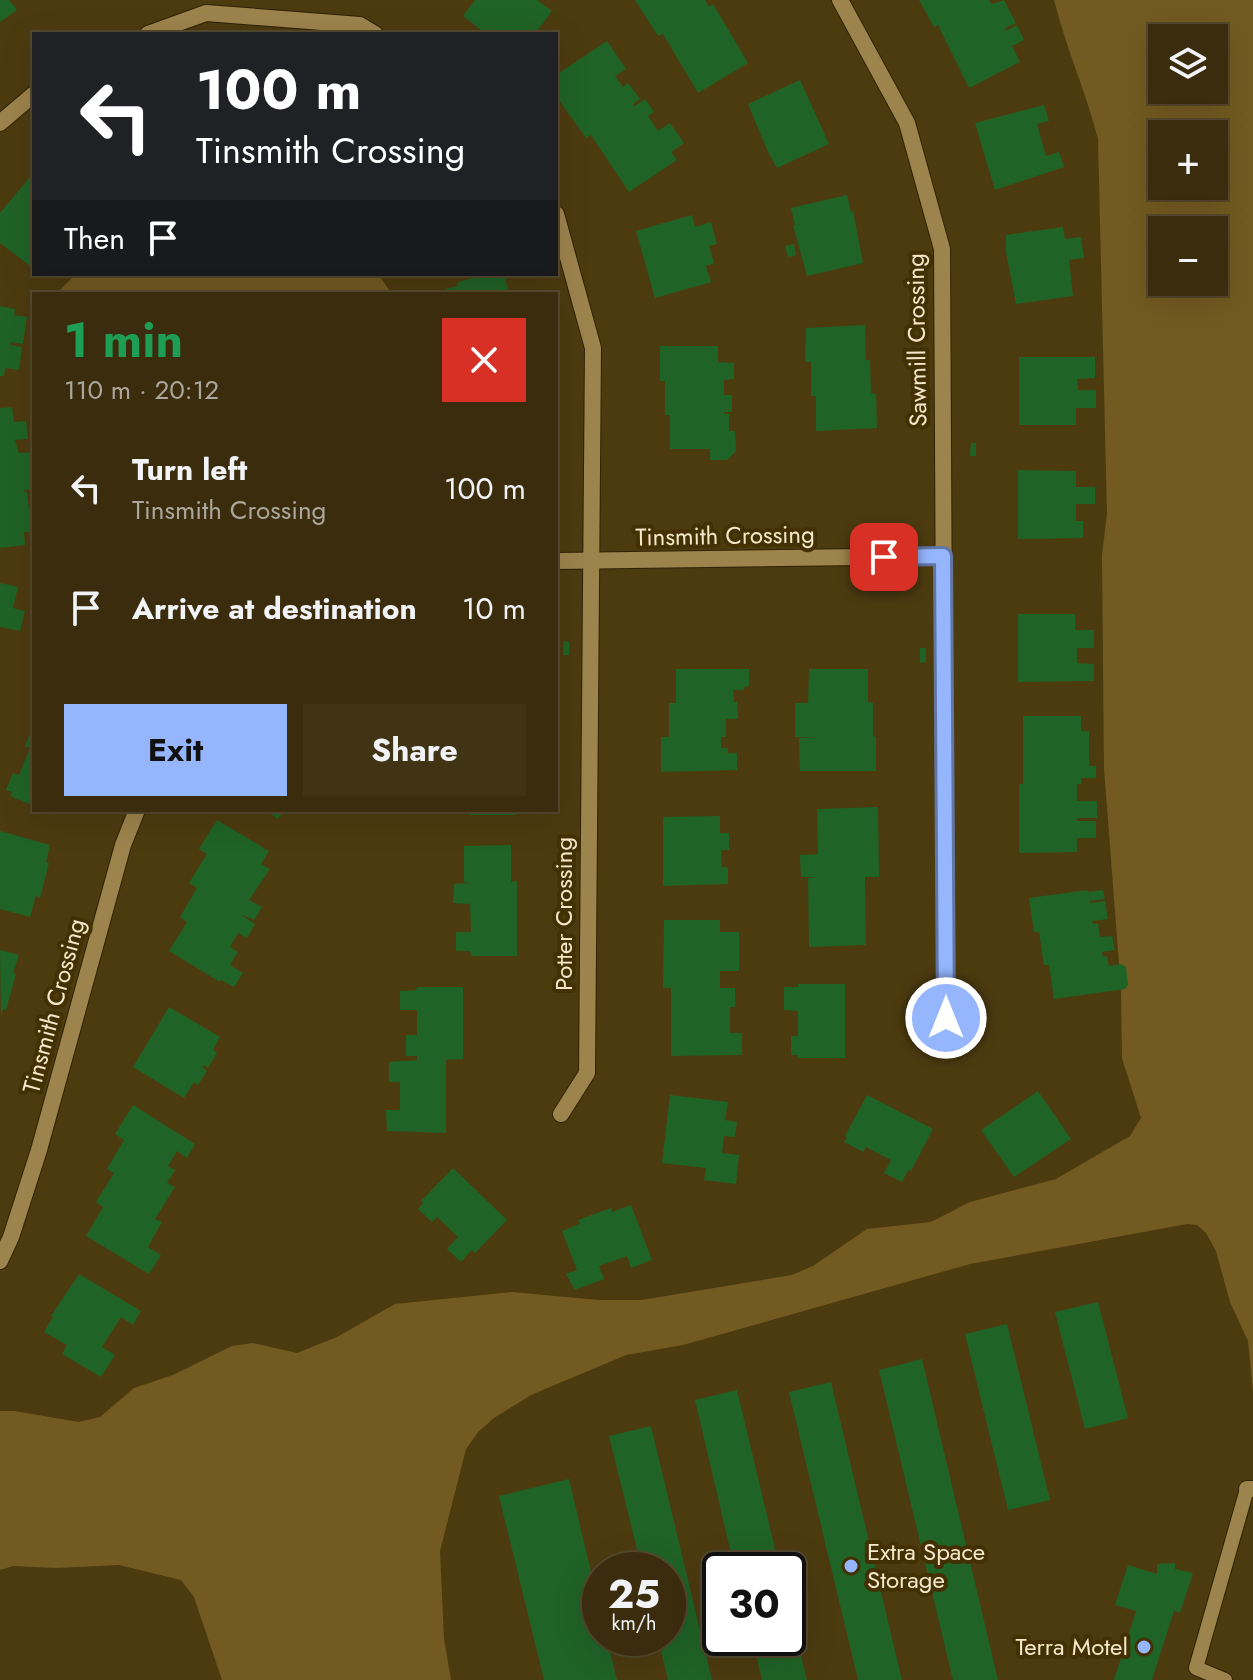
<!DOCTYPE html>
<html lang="en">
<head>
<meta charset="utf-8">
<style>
  :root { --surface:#3a2c0c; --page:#413415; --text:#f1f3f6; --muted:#aba79d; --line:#54482d; --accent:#95b6fd }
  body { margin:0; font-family:Jost,sans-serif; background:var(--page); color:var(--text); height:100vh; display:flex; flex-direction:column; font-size:30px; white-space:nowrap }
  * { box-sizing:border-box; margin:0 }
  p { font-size:26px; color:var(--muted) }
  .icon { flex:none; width:44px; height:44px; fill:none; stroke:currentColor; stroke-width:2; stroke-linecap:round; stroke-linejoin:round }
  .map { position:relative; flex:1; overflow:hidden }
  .details { position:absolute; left:32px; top:292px; width:526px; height:520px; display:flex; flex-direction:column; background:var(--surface); border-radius:0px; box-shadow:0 8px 32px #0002,0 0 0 2px var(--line) }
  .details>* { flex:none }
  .guide { position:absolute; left:32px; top:32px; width:526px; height:244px; border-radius:0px; box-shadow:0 8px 32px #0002,0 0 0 2px var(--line); background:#202124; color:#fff; overflow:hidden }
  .controls { position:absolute; left:1148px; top:24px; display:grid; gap:16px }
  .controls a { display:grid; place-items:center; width:80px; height:80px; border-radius:0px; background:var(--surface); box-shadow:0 8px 32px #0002,0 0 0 2px var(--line); font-size:40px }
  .speed { position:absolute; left:582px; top:1552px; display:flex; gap:16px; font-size:40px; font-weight:700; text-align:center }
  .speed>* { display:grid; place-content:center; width:104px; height:104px; border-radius:50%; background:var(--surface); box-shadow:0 8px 32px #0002,0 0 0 2px var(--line); line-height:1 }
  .speed small { font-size:20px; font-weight:400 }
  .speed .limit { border:4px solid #111; border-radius:12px; background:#fff; color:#111 }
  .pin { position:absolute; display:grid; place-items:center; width:68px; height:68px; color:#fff; margin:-34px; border-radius:16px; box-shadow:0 4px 12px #0006 }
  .me { position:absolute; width:88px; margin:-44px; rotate:0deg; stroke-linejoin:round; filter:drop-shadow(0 0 6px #0008) }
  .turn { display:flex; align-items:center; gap:28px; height:168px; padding:0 32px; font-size:36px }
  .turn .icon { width:104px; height:104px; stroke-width:2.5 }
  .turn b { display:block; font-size:56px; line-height:68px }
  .then { display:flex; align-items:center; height:76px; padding:0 32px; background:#0003; gap:16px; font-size:30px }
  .round { display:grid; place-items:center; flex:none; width:84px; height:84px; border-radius:0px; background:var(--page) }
  .headline { display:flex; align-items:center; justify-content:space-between; height:136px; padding:0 32px }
  h1 { font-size:48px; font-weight:700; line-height:60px; color:#1e9e55 }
  .action { display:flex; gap:16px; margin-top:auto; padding:16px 32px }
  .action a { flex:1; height:92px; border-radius:0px; background:var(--accent); color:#111; font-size:32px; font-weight:700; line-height:92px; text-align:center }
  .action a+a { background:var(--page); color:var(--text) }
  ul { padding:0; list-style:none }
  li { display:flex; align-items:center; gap:24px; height:120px; padding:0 32px }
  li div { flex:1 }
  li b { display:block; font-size:30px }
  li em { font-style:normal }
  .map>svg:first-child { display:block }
  .green { fill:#735a21; fill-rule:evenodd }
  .building { fill:#206326 }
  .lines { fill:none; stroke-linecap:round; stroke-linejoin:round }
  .lane-casing { stroke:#2f2305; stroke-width:16 }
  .street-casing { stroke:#2f2305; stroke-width:18 }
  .lane { stroke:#9d834c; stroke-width:14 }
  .street { stroke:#9d834c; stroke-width:16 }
  .route-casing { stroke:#6176a4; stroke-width:20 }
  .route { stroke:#95b6fd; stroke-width:14 }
  .poi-dot { fill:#95b6fd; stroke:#433003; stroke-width:3 }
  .labels { text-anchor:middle; stroke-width:8; stroke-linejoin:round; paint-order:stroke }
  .street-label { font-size:24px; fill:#f5e7cb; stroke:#433003 }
  .poi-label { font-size:24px; fill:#f5e7cb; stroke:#433003; text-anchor:start }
</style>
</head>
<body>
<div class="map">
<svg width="1253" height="1680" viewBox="0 0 1253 1680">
  <rect width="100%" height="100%" fill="#4d3b10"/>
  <g class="green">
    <path d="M1054 0H1253V1392L1248 1341 1230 1302 1216 1251 1206 1233 1197 1225 1187 1224 970 1264 683 1345 626 1355 531 1395 494 1418 478 1432 466 1449 440 1551 444 1639 451 1680H222L194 1597 181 1580 119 1565 56 1568 13 1566 0 1570V1411H14L79 1422 100 1417 134 1388 173 1375 232 1346 253 1343 297 1353 337 1337 395 1304 512 1292 598 1300H642L792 1275 813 1266 867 1229 931 1222 970 1202 1056 1179 1130 1136 1141 1118 1122 1058 1121 990 1104 768 1102 555 1107 514 1098 139C1086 92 1066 48 1054 0ZM1162 38H1214V90H1162ZM1162 134H1214V186H1162ZM1162 230H1214V282H1162Z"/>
    <path d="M76 274H378L392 294H56Z"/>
  </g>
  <g class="building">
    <path d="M0 0H9L17 10 0 22Z"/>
    <path d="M475 0H537L552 11 535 34H486L463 16Z"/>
    <path d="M635 0H705L709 7 713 4 748 63 698 93 663 34 658 36Z"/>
    <path d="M919 0H989L992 4 1004 0 1016 23 1005 28 1006 31 1017 25 1024 40 1012 46 1020 62 969 88 938 25 934 27Z"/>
    <path d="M607 41 626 69 615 76 623 87 628 83 640 99 633 104 635 106 645 99 654 112 648 116 658 131 670 123 684 143 671 152 677 160 629 192 591 135 586 138 556 96V75Z"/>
    <path d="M800 80 829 144 777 168 768 152 748 104Z"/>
    <path d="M1044 105 1049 121 1037 124 1046 156 1059 152 1064 167 995 190 975 123Z"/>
    <path d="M30 177 34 181 33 268 0 243V213Z"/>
    <path d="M847 195 851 212 853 211 863 263 807 276 793 225H795L791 208Z"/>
    <path d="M692 215 695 227 711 222 717 244 709 246 714 263 706 266 711 282 655 298 636 231Z"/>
    <path d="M1063 227 1065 239 1081 237 1084 258 1069 260 1073 296 1016 304 1006 252V235Z"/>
    <path d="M794 244 796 255 788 257 785 246Z"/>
    <path d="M490 274H504L509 294H448L446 289 458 286V282Z"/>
    <path d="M0 306 15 309 14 315 27 317 23 344 11 342 10 345 22 347 19 370 5 368 4 376H0Z"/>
    <path d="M865 325 866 360H870L871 393 876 394 877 428 816 431V396H811V362H805L806 328Z"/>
    <path d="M660 346H718V362L734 363V379L724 380V395H732V412H724V414H729V431H735L736 451 727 460H710V449H670V415H665V381H660Z"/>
    <path d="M1019 357H1095V378L1077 379 1078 390H1096V408H1076V425H1019Z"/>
    <path d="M12 407 14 422 26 421 28 439 15 440 19 453 32 452 34 489 24 490V492H27L29 510H33L34 532H24L25 545 0 548V408Z"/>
    <path d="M971 443H976V456H970Z"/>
    <path d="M1018 470 1076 471V487H1095V504H1076V521H1083V538L1018 539Z"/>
    <path d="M0 583 18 587 13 608 25 611 20 631 0 627Z"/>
    <path d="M1018 614H1075V630H1094V648H1077V663L1094 664V681L1018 682Z"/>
    <path d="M563 641 569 642V655H563Z"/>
    <path d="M920 648H926V662L920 663Z"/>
    <path d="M676 669H749V686L744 687V690H733L734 702H737L738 719H726V737H721V748H728V753H737V770L661 772V737H669V703H676Z"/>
    <path d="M809 669H868V702L873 703V736L876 737V771H800L799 738H818L795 737V703H808Z"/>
    <path d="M1023 716H1081V731H1089V766H1096V778H1081V784H1077V801H1097V818H1077V821H1096V838H1077V852L1019 853V784H1023Z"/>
    <path d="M34 724V806L10 796 12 792 6 790 13 773 19 775 30 748 25 746Z"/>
    <path d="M878 807 879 877H865L866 945 809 947 808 878 818 877H801L800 855 818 854 817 809Z"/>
    <path d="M265 810H284L278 819Z"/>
    <rect x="470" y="810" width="47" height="5"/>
    <path d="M720 816V833H729V850H721L722 867H728V884L663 886V817Z"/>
    <path d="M217 820 269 851 261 864 270 869 249 900 262 907 254 920 240 914 255 924 247 938 238 933 230 947 238 952 230 965 243 973 234 987 221 980 220 982 169 951 187 922 180 917 197 888 189 883 207 854 199 849Z"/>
    <path d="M0 831 50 845 46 862 49 863 40 898 36 896 30 917 0 909Z"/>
    <path d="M511 845V882L517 881V956H471L470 951H456V932H471L470 904 453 903 454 884 470 883 464 882V846Z"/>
    <path d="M1087 890 1088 892 1103 890 1105 899 1089 901 1090 903 1105 901 1108 919 1092 921 1093 924 1098 923 1100 937 1112 936 1115 950 1102 952 1103 957 1107 956 1109 966 1121 964 1126 967 1128 985 1125 989 1054 999 1049 965H1044L1039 932H1034L1029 898Z"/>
    <path d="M664 920H720V932H739V971H720V988H735V1007H730V1033H742V1055L671 1056V988H663Z"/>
    <path d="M0 950 19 955 13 973 16 974 6 1010 3 1009 1 1017Z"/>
    <path d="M798 984H845V1058H798V1055H791V1036H798V1011L784 1010V987H798Z"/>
    <path d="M417 987H463V1059L446 1060V1133L387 1131 386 1110H400V1082H389V1062L417 1060V1056H406V1035H417V1010H400V991L416 990Z"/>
    <path d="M169 1007 220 1037 213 1050 217 1053 208 1068 204 1065 202 1067 207 1071 198 1085 194 1082 184 1098 133 1067Z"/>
    <path d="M1038 1091 1071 1139 1014 1177 981 1130Z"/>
    <path d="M670 1095 728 1102 725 1120 737 1122 735 1137 724 1136 722 1153 739 1155 736 1184 704 1180 706 1168 662 1163Z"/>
    <path d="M867 1095 933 1129 911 1171 908 1170 902 1182 884 1173 891 1160 866 1147 863 1152 844 1142 847 1137 845 1136Z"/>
    <path d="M133 1105 195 1144 187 1158 177 1151 168 1166 175 1170 167 1183 175 1187 155 1219 162 1222 148 1247 161 1255 149 1274 86 1236 103 1207 96 1202 114 1173 107 1169 124 1140 115 1134Z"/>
    <path d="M453 1168 507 1220 475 1253 472 1250 461 1262 447 1249 458 1237 437 1217 432 1222 418 1209 423 1203 421 1201Z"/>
    <path d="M631 1205 652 1260 631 1268 627 1256 599 1266 604 1279 575 1290 566 1274 577 1270 562 1231 580 1224 578 1220 611 1208 612 1212Z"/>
    <path d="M79 1274 141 1311 133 1325 121 1317 102 1347 115 1355 101 1377 62 1354 67 1345 44 1332 53 1317 51 1316Z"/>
    <path d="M1098 1302 1128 1418 1085 1429 1055 1312Z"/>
    <path d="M1007 1324 1050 1500 1008 1510 965 1334Z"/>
    <path d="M922 1359 998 1680H953L879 1370Z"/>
    <path d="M831 1382 902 1680H858L789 1392Z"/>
    <path d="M737 1390 780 1570H735L695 1400Z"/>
    <path d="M651 1426 712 1680H668L658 1638H668V1570H642L609 1436Z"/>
    <path d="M569 1479 600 1610V1638H607L617 1680H544L499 1496Z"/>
    <path d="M1175 1563V1569L1193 1573 1180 1613 1174 1611 1152 1680H1114L1136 1611 1115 1605 1128 1565 1157 1574V1564Z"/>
    <path d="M789 1606 807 1680H762L752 1638H788Z"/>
  </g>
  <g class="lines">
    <defs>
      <path id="lane" d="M1225 1680 1196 1668 1247 1489"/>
      <g id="street">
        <path d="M840 0 907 123 942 249 946 1018"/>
        <path d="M148 34 206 13 360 25 375 34"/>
        <path d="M0 123 34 94"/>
        <path d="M556 214 593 348 587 1073 561 1114"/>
        <path d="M556 561 943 556"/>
        <path d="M0 1261 11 1237 39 1150 123 845 137 810"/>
        <path d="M1247 1489H1253"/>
      </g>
    </defs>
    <use href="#lane" class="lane-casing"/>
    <use href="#street" class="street-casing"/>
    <use href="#lane" class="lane"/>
    <use href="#street" class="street"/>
  </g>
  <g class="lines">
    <defs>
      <path id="route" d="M884 557 943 556 946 1018"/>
    </defs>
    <use href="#route" class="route-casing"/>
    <use href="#route" class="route"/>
  </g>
  <g class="poi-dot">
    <circle cx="851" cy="1566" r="8"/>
    <circle cx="1144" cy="1647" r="8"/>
  </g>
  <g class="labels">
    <g class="street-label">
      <text transform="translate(917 340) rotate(-91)" y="8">Sawmill Crossing</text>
      <text transform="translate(725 536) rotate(-1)" y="8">Tinsmith Crossing</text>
      <text transform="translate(564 914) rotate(-90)" y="8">Potter Crossing</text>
      <text transform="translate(54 1006) rotate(-75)" y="8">Tinsmith Crossing</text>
    </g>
    <g class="poi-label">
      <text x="867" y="1560">Extra Space<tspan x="867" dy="28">Storage</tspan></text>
      <text x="1128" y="1655" text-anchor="end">Terra Motel</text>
    </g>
  </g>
</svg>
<div class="controls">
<a><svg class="icon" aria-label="layers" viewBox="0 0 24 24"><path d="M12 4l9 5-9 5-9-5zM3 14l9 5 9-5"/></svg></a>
<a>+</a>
<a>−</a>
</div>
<div class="speed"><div>25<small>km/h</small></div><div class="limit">30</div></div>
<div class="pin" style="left:884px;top:557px;background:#d93025"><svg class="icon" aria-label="arrive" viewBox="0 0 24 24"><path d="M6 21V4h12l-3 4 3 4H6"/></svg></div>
<svg class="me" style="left:946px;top:1018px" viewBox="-20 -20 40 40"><circle r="17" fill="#95b6fd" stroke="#fff" stroke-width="3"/><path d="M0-11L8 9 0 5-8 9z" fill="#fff"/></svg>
<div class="guide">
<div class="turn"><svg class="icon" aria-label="left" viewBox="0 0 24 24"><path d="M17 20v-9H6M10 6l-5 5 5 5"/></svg><div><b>100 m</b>Tinsmith Crossing</div></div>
<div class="then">Then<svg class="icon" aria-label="arrive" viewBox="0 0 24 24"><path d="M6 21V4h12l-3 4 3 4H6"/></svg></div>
</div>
<section class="details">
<div class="headline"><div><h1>1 min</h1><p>110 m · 20:12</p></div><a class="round" style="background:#d93025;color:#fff"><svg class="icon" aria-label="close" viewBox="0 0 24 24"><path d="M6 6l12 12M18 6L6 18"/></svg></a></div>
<ul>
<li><svg class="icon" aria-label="left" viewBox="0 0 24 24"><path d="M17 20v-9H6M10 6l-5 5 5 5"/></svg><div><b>Turn left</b><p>Tinsmith Crossing</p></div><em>100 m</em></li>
<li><svg class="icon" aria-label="arrive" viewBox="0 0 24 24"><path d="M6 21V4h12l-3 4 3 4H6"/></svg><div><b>Arrive at destination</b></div><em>10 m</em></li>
</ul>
<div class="action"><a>Exit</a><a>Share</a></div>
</section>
</div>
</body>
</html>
